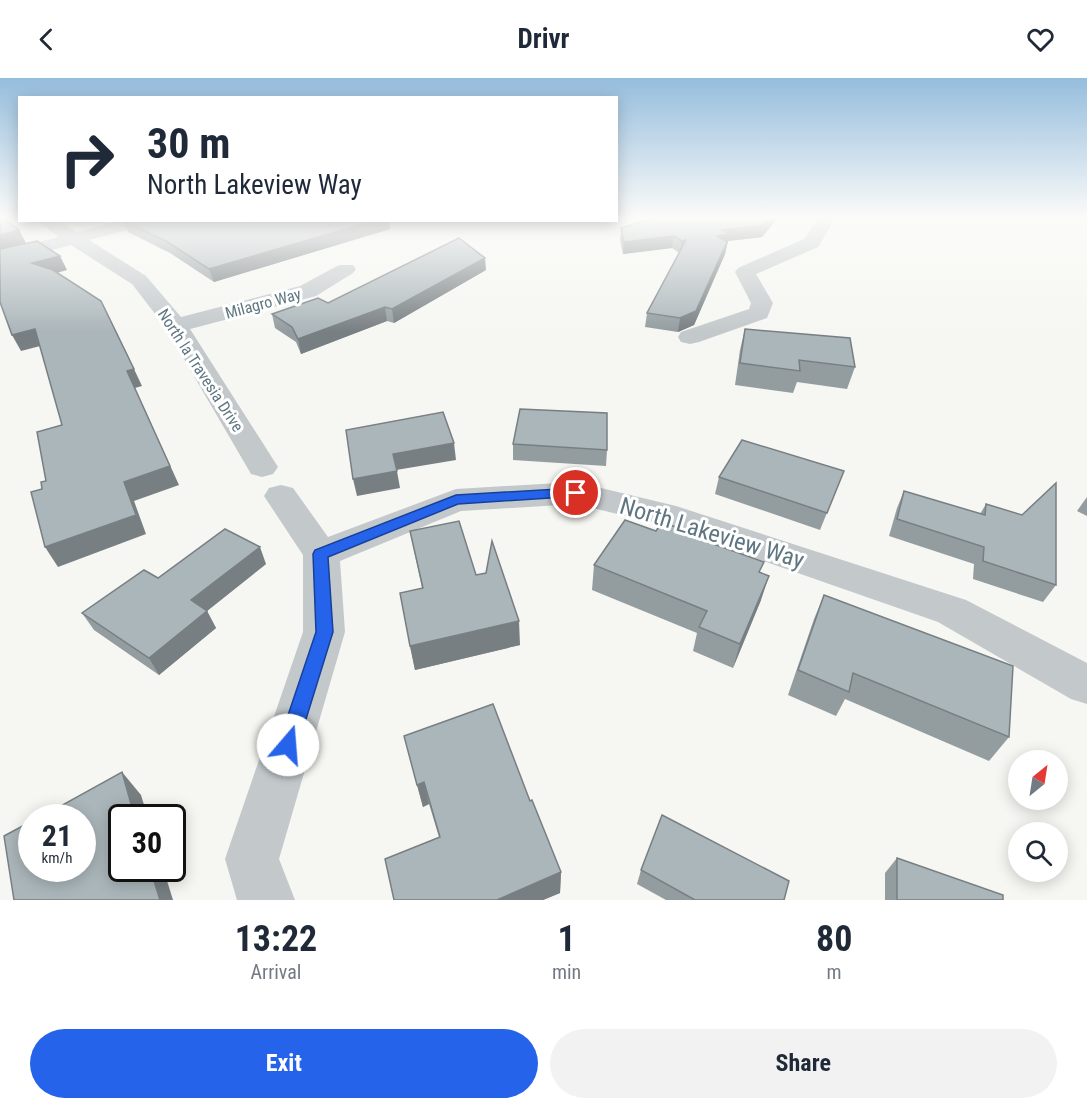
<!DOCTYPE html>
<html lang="en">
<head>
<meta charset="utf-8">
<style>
  :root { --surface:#fff; --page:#f2f2f3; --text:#1f2937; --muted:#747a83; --accent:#2563eb }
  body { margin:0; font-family:"Roboto Condensed",sans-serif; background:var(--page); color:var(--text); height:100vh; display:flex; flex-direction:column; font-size:22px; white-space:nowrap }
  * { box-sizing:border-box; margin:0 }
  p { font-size:20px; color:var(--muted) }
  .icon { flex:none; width:33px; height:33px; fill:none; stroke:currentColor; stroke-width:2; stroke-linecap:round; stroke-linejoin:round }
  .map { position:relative; height:822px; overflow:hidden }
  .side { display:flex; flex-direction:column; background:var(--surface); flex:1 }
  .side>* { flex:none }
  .guide { position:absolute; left:18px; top:18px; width:600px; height:126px; border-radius:0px; box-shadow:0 3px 15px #0003; background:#fff; color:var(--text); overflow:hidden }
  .needle { width:39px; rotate:30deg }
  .buttons { position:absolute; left:1008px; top:672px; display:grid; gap:12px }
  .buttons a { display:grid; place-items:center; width:60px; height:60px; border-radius:50%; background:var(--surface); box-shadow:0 3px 15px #0003; font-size:30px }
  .speed { position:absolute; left:18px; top:726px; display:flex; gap:12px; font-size:30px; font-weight:700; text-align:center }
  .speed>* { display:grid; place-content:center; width:78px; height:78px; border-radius:50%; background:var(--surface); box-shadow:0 3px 15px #0003; line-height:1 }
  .speed small { font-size:15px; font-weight:400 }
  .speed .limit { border:3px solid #111; border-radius:9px; background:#fff; color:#111 }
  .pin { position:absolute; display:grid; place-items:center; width:51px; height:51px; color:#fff; margin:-26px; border:3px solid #fff; border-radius:50%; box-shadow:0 2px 6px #0007 }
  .me { position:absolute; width:66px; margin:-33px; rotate:18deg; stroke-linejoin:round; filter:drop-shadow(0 0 4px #0008) }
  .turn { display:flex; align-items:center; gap:21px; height:126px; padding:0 30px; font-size:27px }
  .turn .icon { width:78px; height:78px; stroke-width:2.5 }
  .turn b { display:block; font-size:42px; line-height:51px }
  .eta { display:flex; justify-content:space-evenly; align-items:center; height:102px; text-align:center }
  .eta b { font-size:36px; font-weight:700; line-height:42px }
  .cta { display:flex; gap:12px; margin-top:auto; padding:12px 30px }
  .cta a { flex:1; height:69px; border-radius:36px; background:var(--accent); color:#fff; font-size:24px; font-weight:700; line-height:69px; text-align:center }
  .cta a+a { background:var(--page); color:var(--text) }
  header { display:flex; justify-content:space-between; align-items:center; height:78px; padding:0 30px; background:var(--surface); font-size:27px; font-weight:700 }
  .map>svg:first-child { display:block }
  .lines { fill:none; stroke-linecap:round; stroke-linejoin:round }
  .street { fill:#c3c8cb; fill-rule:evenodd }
  .wall { fill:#939da0 }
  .shaded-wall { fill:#787f82 }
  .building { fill:#abb6ba; stroke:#787f82; stroke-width:1.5 }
  .route { fill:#2563eb; stroke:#184099; stroke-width:1.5 }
  .labels { text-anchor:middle; stroke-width:6; stroke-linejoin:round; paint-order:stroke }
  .far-street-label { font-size:16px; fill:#5e7680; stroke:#fff }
  .near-street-label { font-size:24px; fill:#5e7680; stroke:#fff }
</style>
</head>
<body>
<header><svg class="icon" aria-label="back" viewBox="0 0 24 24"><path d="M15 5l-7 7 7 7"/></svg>Drivr<svg class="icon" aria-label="heart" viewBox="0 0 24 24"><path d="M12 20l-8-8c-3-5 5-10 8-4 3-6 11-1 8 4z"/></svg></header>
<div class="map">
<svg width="1087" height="822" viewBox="0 0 1087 822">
  <rect width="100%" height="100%" fill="#f6f6f2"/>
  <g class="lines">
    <g class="street">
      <path d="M819 139H836L818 169 756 196 773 225 767 240 699 264 690 266 681 264 678 259 681 254 749 231 751 225 735 194 738 190 804 161Z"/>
      <path d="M36 142H57L76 154 123 142H153L151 146 89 162 146 198 181 239 300 208 339 187H353L356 191 353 195 316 218 190 251 278 389 273 396 262 399 251 396 166 250 132 206 71 167 0 186V174L59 159Z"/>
      <path d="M576 404 676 428 966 522 1087 585V626L1071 621 938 544 655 445 576 426 461 433 340 483 345 554 279 781 295 822H237L225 781 303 554V477L264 418 269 410 281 407 293 410 328 459 456 411Z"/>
    </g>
  </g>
  <g class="wall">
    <path d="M389 142 390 151 214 204 170 175 128 154 123 143Z"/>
    <path d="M621 150 762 159 728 163 725 176 694 247 678 254 645 249 647 235 679 175 672 170 623 176 620 162Z"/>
    <path d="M486 192 394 245 387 243 301 276 296 264 275 250 272 236 328 225Z"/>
    <path d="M745 251 855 289 847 311 797 304 793 315 735 307 740 272Z"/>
    <path d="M513 366 607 372 606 388 513 382Z"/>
    <path d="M719 399 837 410 820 452 715 416Z"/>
    <path d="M904 413 980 436 986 426 1056 507 1043 524 973 501 974 486 889 458 897 430Z"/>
    <path d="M1087 419V438L1077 433Z"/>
    <path d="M410 453 476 497 520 567 415 592 410 568 422 510Z"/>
    <path d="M656 453 692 458 760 495 761 522 733 590 693 573 697 555 592 512 594 487Z"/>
    <path d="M266 486 207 533 216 550 159 597 94 552 82 535 158 500Z"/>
    <path d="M824 517 1009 659 989 683 845 621 836 638 788 617 814 541Z"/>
    <path d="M404 658 530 723 561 794 560 815 543 822H394L439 759 429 726 423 729Z"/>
    <path d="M897 780 1003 822H885V795Z"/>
    <path d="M641 792 784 822H666L637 806Z"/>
  </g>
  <g class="shaded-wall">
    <path d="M772 139H779L762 159 728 163 725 176 694 247 678 254 680 240 717 158 722 152Z"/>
    <path d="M376 142H389L390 151 214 204 209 191Z"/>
    <path d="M19 152 26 165 0 172V157Z"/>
    <path d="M674 158 672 170 623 176 624 164Z"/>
    <path d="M686 162 680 175 682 163Z"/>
    <path d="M60 178 67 192 39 200 32 185Z"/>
    <path d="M485 180 486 192 394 245 392 231Z"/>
    <path d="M385 229 387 243 301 276 298 261Z"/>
    <path d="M35 251 44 267 21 273 12 257Z"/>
    <path d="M134 291 142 308 135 310 179 407 134 423 146 456 58 489 45 469 124 404 127 293Z"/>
    <path d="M454 365 456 382 396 392 393 376Z"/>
    <path d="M397 393 400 410 357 418 353 401Z"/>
    <path d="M260 469 266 486 207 533 216 550 159 597 149 580 191 522Z"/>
    <path d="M769 498 761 522 733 590 740 566Z"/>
    <path d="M519 543 520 567 415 592 410 568Z"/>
    <path d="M122 694 141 717 148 740H135Z"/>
    <path d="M424 704 429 726 423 729 417 707Z"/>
    <path d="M150 790H163L173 822H160Z"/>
    <path d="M561 794 560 815 543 822H497Z"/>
  </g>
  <g class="building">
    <path d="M0 139H2L19 152 0 157Z"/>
    <path d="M657 139H772L764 147 722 152 729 156 717 158 727 164 696 233 680 240 647 235 686 162 682 163 674 158 624 164 621 150Z"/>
    <path d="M376 142 209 191 166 163 123 143Z"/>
    <path d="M459 160 485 180 392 231 385 229 298 261 292 249 272 236 318 220 328 225Z"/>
    <path d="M37 163 60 178 32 185 53 192 101 223 134 291 127 293 170 388 124 404 136 437 45 469 31 414 42 411 41 404 46 403 37 354 62 347 35 251 12 257 0 224V171Z"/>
    <path d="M745 251 850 260 855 289 799 282 800 293 740 285Z"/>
    <path d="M520 331 607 335V372L513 366Z"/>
    <path d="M443 334 454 365 393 376 397 393 353 401 346 352Z"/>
    <path d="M742 362 844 393 827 435 719 399Z"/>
    <path d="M1056 405V507L983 483 984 469 897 441 904 413 985 437 986 426 1022 437Z"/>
    <path d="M625 442 656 453 662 444 692 455 691 458 764 484 759 494 769 498 740 566 699 549 707 533 594 487Z"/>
    <path d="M459 443 476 497 486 495 492 463 519 543 410 568 400 515 423 510 410 453Z"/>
    <path d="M225 451 260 469 191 522 207 533 149 580 82 535 144 492 158 500Z"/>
    <path d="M824 517 1013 588 1009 659 853 595 849 614 798 592Z"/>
    <path d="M493 626 530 723 532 722 561 794 497 822H394L385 781 440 759 424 704 417 707 404 658Z"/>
    <path d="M122 694 135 740H122V790H150L160 822H14L4 758 32 743V790H82V740H39Z"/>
    <path d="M662 737 789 803 784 822H695L641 792Z"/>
    <path d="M897 780 1003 817V822H897Z"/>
  </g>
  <linearGradient id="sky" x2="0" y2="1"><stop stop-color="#95bddd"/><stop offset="0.55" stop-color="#fbfbf9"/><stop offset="1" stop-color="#fbfbf9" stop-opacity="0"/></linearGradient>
  <rect width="1087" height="254" fill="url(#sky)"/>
  <path class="route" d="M576 410 581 412 583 415 581 418 458 426 328 479 333 554 298 667 295 674 288 677 281 674 278 667 316 554 313 476 315 472 456 417Z"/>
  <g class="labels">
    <g class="far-street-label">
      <text transform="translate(263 225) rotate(-15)" y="6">Milagro Way</text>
      <text transform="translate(201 292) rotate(57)" y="6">North la Travesia Drive</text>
    </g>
    <g class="near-street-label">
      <text transform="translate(712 455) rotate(17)" y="8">North Lakeview Way</text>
    </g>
  </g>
</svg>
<div class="buttons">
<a><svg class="needle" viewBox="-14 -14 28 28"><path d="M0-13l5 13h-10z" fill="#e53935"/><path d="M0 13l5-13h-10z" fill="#747a83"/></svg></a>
<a><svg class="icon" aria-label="search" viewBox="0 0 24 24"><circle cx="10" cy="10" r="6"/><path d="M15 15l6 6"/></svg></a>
</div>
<div class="speed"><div>21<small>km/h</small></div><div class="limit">30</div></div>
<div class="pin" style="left:576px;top:415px;background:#d93025"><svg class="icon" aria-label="arrive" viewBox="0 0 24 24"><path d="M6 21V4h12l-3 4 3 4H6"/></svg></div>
<svg class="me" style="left:288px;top:667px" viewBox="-20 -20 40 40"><circle r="19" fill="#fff"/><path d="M0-13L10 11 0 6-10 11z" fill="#2563eb"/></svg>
<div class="guide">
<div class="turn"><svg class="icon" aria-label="right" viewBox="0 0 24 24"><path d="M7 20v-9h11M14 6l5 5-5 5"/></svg><div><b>30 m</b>North Lakeview Way</div></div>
</div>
</div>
<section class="side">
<div class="eta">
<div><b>13:22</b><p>Arrival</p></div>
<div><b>1</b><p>min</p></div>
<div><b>80</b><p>m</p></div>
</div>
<div class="cta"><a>Exit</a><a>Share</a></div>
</section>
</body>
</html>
